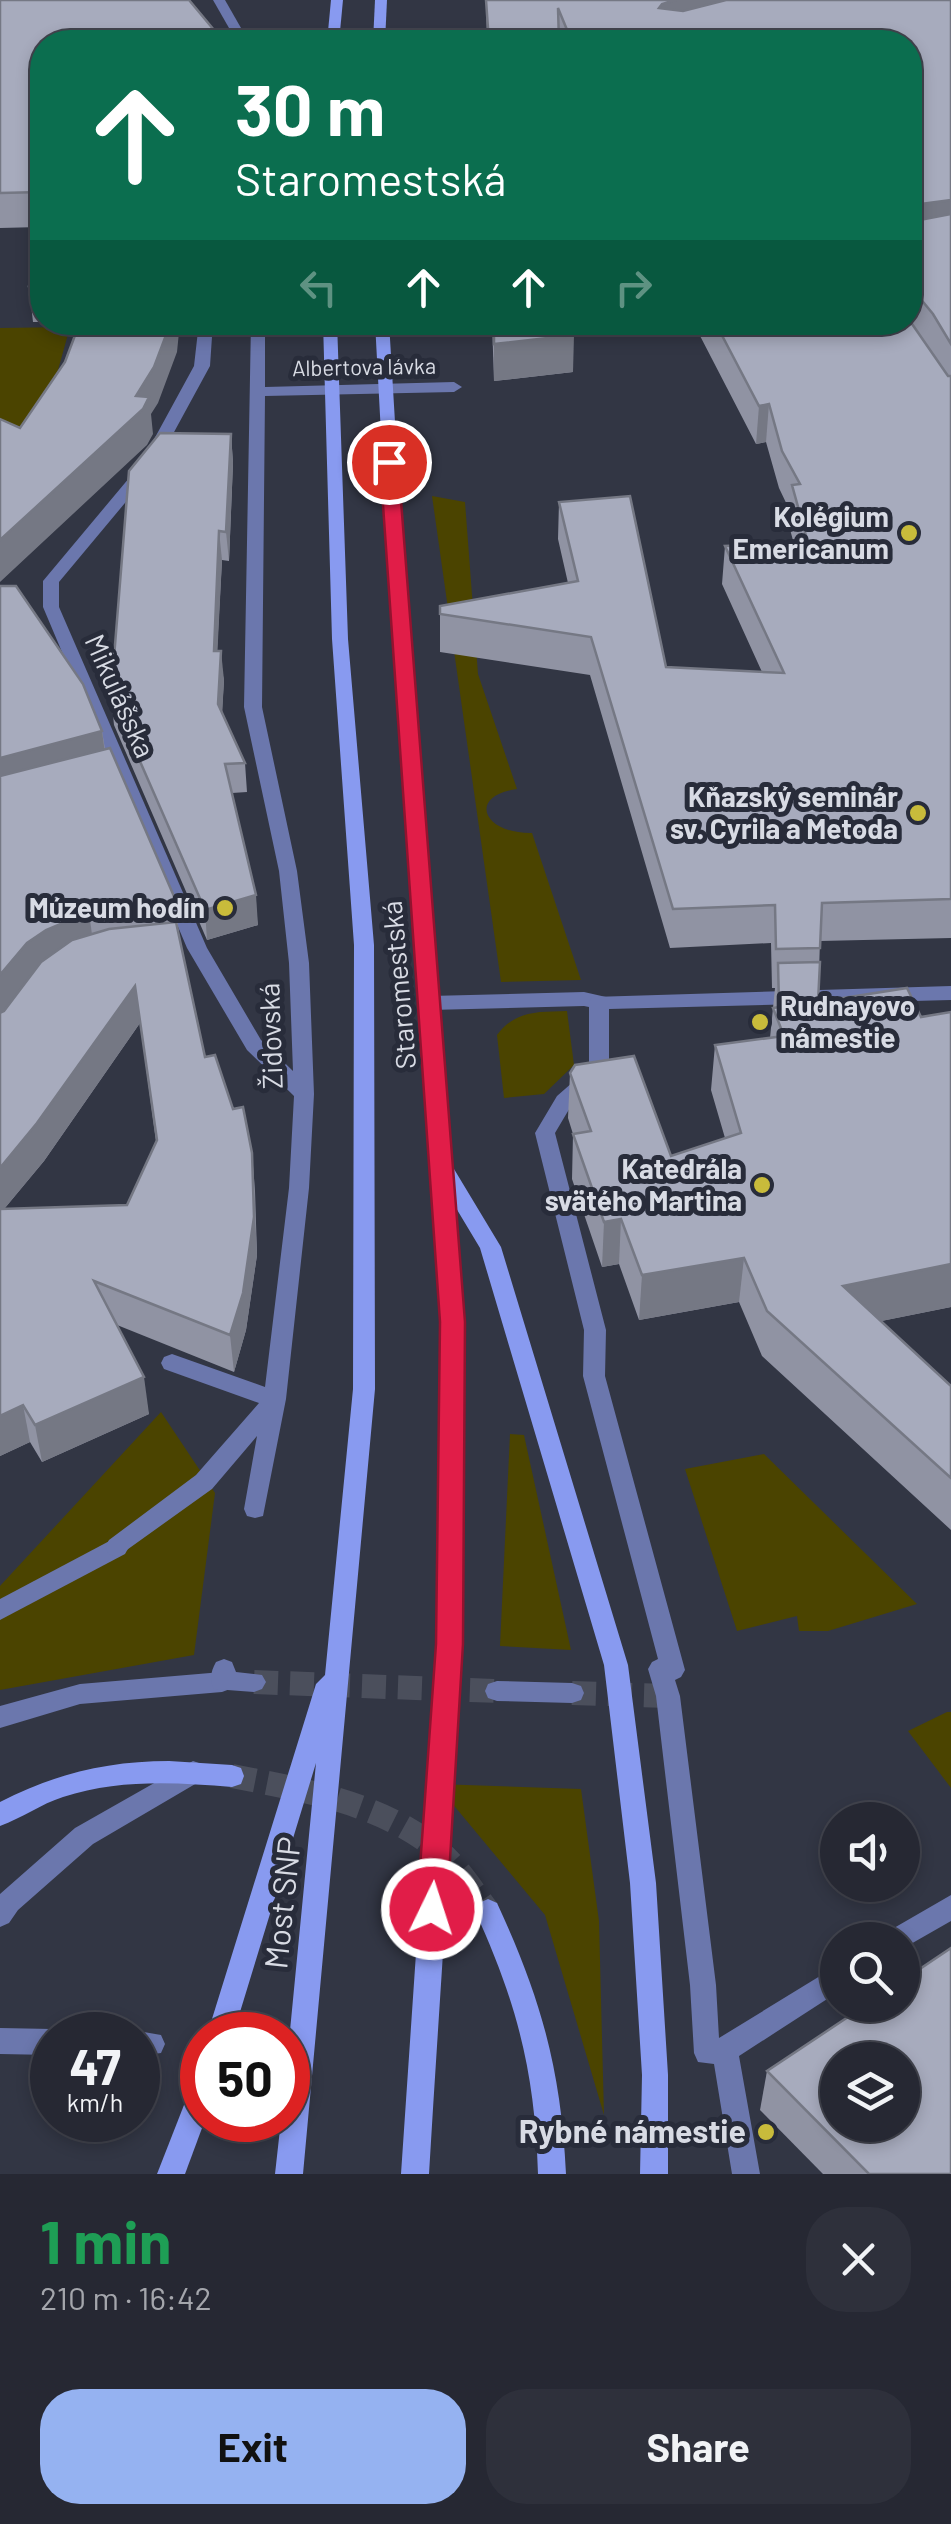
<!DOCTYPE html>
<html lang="en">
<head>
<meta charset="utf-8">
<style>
  :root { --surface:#262833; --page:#2e303b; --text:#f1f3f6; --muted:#a4a6ac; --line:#42444e; --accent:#95b2f1 }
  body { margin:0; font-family:Barlow,sans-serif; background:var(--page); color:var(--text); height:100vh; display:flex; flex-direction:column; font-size:38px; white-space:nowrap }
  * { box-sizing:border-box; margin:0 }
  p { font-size:32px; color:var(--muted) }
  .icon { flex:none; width:55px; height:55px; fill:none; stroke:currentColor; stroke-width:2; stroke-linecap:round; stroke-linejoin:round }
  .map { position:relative; height:2174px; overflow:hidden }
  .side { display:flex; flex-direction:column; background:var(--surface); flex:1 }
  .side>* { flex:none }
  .banner { position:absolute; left:30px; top:30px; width:892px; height:305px; border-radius:40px; box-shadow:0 5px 15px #0003,0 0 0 2px var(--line); background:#0b6e4f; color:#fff; overflow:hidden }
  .tools { position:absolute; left:820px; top:1802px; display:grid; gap:20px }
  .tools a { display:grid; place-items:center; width:100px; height:100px; border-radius:50%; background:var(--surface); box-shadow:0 5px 15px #0003,0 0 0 2px var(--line); font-size:50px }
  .speed { position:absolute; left:30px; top:2012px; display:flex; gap:20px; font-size:50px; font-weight:700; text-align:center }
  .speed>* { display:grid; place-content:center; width:130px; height:130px; border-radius:50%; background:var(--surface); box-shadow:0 5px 15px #0003,0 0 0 2px var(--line); line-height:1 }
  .speed small { font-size:25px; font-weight:400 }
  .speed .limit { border:15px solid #d22; background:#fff; color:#111 }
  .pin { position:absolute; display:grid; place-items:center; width:85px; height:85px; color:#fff; margin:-42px; border:5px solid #fff; border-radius:50%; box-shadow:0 2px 10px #0007 }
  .me { position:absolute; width:110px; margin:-55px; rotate:4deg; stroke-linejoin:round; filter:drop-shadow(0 0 8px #0008) }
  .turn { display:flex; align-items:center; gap:35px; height:210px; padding:0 40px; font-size:45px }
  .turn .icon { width:130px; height:130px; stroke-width:2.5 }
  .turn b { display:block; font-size:70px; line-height:85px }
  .lanes { display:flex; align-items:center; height:95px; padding:0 40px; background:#0003; justify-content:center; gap:50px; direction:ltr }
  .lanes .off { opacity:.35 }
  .round { display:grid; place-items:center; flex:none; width:105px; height:105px; border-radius:40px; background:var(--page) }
  .headline { display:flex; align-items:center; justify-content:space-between; height:170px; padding:0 40px }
  h1 { font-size:60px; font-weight:700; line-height:75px; color:#1e9e55 }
  .cta { display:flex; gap:20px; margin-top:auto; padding:20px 40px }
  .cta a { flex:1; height:115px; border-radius:40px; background:var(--accent); color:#111; font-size:40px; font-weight:700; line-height:115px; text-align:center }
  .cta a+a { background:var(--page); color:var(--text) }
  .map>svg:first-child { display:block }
  .green { fill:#4b4400 }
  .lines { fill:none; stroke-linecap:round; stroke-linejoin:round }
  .pedestrian-tunnel { stroke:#4b4f5c; stroke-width:24; stroke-dasharray:24 12; stroke-linecap:butt }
  .secondary-tunnel { stroke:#4b4f5c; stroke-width:24; stroke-dasharray:24 12; stroke-linecap:butt }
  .service { fill:#6b77ad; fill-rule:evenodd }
  .pedestrian { fill:#6b77ad; fill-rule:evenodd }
  .secondary { fill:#889af0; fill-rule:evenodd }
  .wall { fill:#9093a3; fill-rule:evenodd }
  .shaded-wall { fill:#757884 }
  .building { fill:#a7abbd; stroke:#757884; stroke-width:2.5; fill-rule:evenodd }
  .route { fill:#e11d48; stroke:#92132f; stroke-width:2.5 }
  .poi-dot { fill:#c8bb3b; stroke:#282c3a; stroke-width:4 }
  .labels { text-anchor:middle; stroke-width:10; stroke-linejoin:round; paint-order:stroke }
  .far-street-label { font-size:22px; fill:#d8dbe4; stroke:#282c3a }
  .poi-label { font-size:28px; font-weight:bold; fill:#d8dbe4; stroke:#282c3a; text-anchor:end }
  .street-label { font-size:28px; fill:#d8dbe4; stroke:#282c3a }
  .near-street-label { font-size:32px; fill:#d8dbe4; stroke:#282c3a }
  .near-poi-label { font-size:32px; font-weight:bold; fill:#d8dbe4; stroke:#282c3a; text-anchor:end }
</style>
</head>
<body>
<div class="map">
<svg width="951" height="2174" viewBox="0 0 951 2174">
  <rect width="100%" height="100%" fill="#323644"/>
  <g class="green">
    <path d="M70 327 58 370 35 428 0 462V328Z"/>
    <path d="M432 496 465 502 478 674 517 789C467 796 483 834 532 833L581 980 501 982Z"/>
    <path d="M567 1011 574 1065 544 1094 504 1098 497 1035C516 1010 538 1012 567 1011Z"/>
    <path d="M161 1412 215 1493 194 1655 0 1690V1586Z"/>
    <path d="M510 1434 524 1435 571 1650 500 1646Z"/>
    <path d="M764 1454 917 1604 828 1631H799L797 1616 737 1631 685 1469Z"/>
    <path d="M947 1712H951V1788L908 1731Z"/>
    <path d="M436 1784 581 1789 599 1921 604 2115 545 1915Z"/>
  </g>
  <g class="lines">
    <g class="pedestrian-tunnel">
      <path d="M254 1682 497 1691"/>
      <path d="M572 1693 668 1696"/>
    </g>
    <path class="secondary-tunnel" d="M232 1776C303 1790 383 1803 439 1851 459 1868 473 1891 488 1911"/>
    <g class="service">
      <path d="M584 992 606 997 609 1002 599 1009 584 1006 430 1010 420 1003 430 996Z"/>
      <path d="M117 1537 125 1540 129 1547 125 1554 0 1620V1599Z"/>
      <path d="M222 1672 230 1675 234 1682 230 1689 222 1692 80 1704 0 1728V1706L80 1684Z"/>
      <path d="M193 1761 202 1764 205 1772 202 1780 93 1844 18 1910 9 1923 0 1927V1894L75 1828Z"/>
      <path d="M0 2028 52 2029 62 2035H52V2055L0 2054Z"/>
      <path d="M138 2031 161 2035 165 2044 161 2053 138 2056V2035H129Z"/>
    </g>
    <g class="pedestrian">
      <path d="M213 0H225L249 42H237Z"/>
      <path d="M199 322H213L210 366 155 467 59 582V607L207 948 261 1040 293 1071 289 963 279 871 244 707 251 322H265V387L454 382 462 387 454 392 265 396 262 707 297 871 309 963 314 1094 309 1188 286 1399 263 1516 255 1518 247 1516 244 1509 257 1436 212 1489 117 1557 109 1554 105 1547 109 1540 196 1475 259 1403 164 1369 161 1363 164 1357 172 1354 265 1387 289 1188 294 1096 247 1050 187 948 43 607V581L140 465 194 366Z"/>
      <path d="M951 986V1000L609 1009V1070L571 1106 555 1133 606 1330 605 1376 685 1670 681 1677 675 1680 680 1696 716 1985 719 2038 838 1965V1992L739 2056 760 2174H732L714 2064 698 2062 694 2053 690 1985 656 1696 648 1669 652 1662 658 1659 583 1376 584 1330 535 1133 557 1096 589 1068V1002L592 997Z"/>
      <path d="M224 1659 232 1662 236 1672 262 1675 266 1682 262 1689 254 1692 214 1689C209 1679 211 1671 216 1662Z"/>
      <path d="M497 1681 572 1683 581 1686 584 1693 581 1700 572 1703 497 1701 488 1698 485 1691 488 1684Z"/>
      <path d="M951 1895V1921L902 1949V1940H883L887 1932Z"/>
    </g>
    <g class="secondary">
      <path d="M331 0H343L339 42H327Z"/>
      <path d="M375 0H387L385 42H373Z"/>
      <path d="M323 322H337L348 639 374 945 375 1389 303 2174H275L281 2120H288V2051L316 1763 233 2035H207L316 1684 325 1675 353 1389 354 945 332 639Z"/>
      <path d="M375 322H389L408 639 451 1167 454 1169 501 1247 628 1665 656 1883 668 2075V2174H640L642 2075 630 1883 604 1665 480 1248 453 1203C479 1526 448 1851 429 2174H401L437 1644 441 1322 392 639Z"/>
      <path d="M169 1761 232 1765 241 1768 244 1776 241 1784 232 1787C175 1782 118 1779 63 1797 41 1804 22 1818 0 1826V1802C54 1774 108 1761 169 1761Z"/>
      <path d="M488 1899 497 1903C541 1998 561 2069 566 2174H538C535 2072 517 2003 475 1911L479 1903Z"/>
      <path d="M202 2078 205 2120 185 2174H157L193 2082Z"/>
    </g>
  </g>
  <g class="wall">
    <path d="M0 0 42 42V322H33L29 286 40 227 0 228Z"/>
    <path d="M486 0H951V938L820 941 818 1002 921 1017 951 1012V1307L881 1321 951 1386V1530L762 1356 739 1302 639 1320 619 1264 602 1267 572 1179 573 1134 568 1118 570 1073 671 1156 725 1138 711 1090 715 1045 770 1038 775 988H772L771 943 670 948 590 675 440 652V606L568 583 558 539 559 502 666 667 762 672 722 584 725 546 794 544 788 522 789 509 779 488 766 442 756 444 697 330 698 322H910V42H487Z"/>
    <path d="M492 322H573V372L494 381Z"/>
    <path d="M231 434 233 463 229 561 222 560 217 651 224 680 222 712 245 763 247 792 232 793 258 925 207 940 114 725 111 695Z"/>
    <path d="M0 586 102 731 105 749 176 901 179 938 205 1057 233 1109 252 1153 255 1191 257 1255 246 1330 234 1372 117 1325 149 1414 42 1462 30 1442 0 1456ZM140 1023 156 1141 127 1205 4 1209 44 1161Z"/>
    <path d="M767 2071 951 2174H823L760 2110Z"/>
  </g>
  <g class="shaded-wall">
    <path d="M676 0H809L660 38 659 8 662 4Z"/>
    <path d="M951 200V235L910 222 914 205Z"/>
    <path d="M171 322H180L177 352 158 403 151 414 153 434 147 445 0 582V540L136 396Z"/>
    <path d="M574 335 573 372 494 381V344Z"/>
    <path d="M769 404 766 442 756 444 759 406Z"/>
    <path d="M231 434 233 463 229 561 226 532Z"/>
    <path d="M219 531 222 560 216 680 214 651Z"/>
    <path d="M221 651 224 680 221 733 218 704Z"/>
    <path d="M102 731 107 768 0 797V758Z"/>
    <path d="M256 895 258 925 207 940 205 910Z"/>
    <path d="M89 912 94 950 0 1025V975L2 972 27 943 46 930Z"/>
    <path d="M135 986 140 1023 44 1161 0 1214V1168Z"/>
    <path d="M252 1153 257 1255 246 1330 234 1372 230 1335Z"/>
    <path d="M621 1219 619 1264 602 1267 604 1222Z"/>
    <path d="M951 1251V1307L837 1330 843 1286Z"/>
    <path d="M744 1258 739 1302 639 1320 642 1275Z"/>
    <path d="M144 1377 149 1414 42 1462 35 1425Z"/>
    <path d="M23 1405 30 1442 0 1456V1416Z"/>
  </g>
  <g class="building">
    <path d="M0 0H189L224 42H42V192L0 193Z"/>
    <path d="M486 0H676L662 4 659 8 683 11 726 0H951V200L914 205 911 217 915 221 951 214V344L933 314 910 286V42H572L558 8 559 42H489Z"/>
    <path d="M42 221V286H29L41 224Z"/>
    <path d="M910 321 948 376H951V899L822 903 820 948 776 949 775 905 673 909 591 637 440 614V606L578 581 559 502 630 496 666 667 784 673 725 546 808 543 792 485 800 484 782 451 769 404 759 406 715 322H910Z"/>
    <path d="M80 322H171L154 367 136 396 149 397 143 409 0 540V419L20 428 65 362Z"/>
    <path d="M494 322H573L574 335 494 344Z"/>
    <path d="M160 433 231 434 226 532 219 531 214 651H221L218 704 245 763 225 764 256 895 205 910 111 695 129 471Z"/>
    <path d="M0 586H16L83 684 102 731 0 758Z"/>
    <path d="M110 748 176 901 89 912 46 930 27 943 0 975V776Z"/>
    <path d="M176 922 205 1057 215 1055 233 1109 243 1107 252 1153 254 1217 243 1293 230 1335 94 1281 144 1377 35 1425 23 1405 0 1416V1209L127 1205 157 1140 135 986 37 1123 0 1168V1013L4 1011 41 962 72 940 109 929Z"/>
    <path d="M820 962 818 1002 907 988 921 1017 951 1012V1264L843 1286 951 1386V1478L767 1311 744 1258 642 1275 621 1219 604 1222 573 1134 591 1131 570 1073 575 1065 634 1056 671 1156 741 1133 715 1045 784 1036 773 1008 799 1004H779L778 963Z"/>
    <path d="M951 1948V2174H869L767 2071 866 2005H902V1981ZM838 2060H902V2125H838Z"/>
  </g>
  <path class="route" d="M389 456 398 462 465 1322 463 1644 447 1909 442 1918 432 1922 422 1918 417 1909 436 1644 440 1322 380 462Z"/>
  <g class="poi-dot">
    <circle cx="909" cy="533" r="10"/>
    <circle cx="918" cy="813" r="10"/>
    <circle cx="225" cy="908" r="10"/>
    <circle cx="760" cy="1022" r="10"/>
    <circle cx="762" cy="1185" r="10"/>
    <circle cx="766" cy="2132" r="10"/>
  </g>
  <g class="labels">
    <g class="far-street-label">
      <text transform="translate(364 367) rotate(-1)" y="8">Albertova lávka</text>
    </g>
    <g class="poi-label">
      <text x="889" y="527">Kolégium<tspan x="889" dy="32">Emericanum</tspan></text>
      <text x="898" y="807">Kňazský seminár<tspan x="898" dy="32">sv. Cyrila a Metoda</tspan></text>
      <text x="205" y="918">Múzeum hodín</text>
      <text x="780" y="1016" text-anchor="start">Rudnayovo<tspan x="780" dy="32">námestie</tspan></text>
      <text x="742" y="1179">Katedrála<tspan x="742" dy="32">svätého Martina</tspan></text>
    </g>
    <g class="street-label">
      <text transform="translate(120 696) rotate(66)" y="10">Mikulášska</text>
      <text transform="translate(399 985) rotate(-95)" y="10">Staromestská</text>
      <text transform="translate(271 1036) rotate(-92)" y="10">Židovská</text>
    </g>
    <g class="near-street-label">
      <text transform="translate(283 1903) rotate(-84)" y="11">Most SNP</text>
    </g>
    <g class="near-poi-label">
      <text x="746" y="2143">Rybné námestie</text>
    </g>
  </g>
</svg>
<div class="tools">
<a><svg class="icon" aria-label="sound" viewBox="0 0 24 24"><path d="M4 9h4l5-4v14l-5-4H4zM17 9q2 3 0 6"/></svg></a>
<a><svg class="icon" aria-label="search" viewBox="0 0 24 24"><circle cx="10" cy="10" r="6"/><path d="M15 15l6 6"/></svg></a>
<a><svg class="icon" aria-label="layers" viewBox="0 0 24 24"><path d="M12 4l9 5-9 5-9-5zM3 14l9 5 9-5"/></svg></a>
</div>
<div class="speed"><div>47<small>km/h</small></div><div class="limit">50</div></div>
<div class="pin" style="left:389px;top:462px;background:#d93025"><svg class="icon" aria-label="arrive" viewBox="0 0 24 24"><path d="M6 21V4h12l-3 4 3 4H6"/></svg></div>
<svg class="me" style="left:432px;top:1909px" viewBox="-20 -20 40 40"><circle r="17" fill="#e11d48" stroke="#fff" stroke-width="3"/><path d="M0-11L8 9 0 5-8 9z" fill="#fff"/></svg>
<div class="banner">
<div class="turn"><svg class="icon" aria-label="ahead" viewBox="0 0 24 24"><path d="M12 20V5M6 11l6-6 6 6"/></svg><div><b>30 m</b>Staromestská</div></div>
<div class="lanes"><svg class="icon off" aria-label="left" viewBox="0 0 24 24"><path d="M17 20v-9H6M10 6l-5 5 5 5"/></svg><svg class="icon" aria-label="ahead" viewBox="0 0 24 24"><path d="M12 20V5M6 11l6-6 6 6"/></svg><svg class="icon" aria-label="ahead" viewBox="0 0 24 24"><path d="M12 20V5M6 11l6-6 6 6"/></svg><svg class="icon off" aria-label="right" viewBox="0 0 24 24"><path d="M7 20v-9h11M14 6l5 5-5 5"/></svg></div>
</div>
</div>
<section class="side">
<div class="headline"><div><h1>1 min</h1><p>210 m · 16:42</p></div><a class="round"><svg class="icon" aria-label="close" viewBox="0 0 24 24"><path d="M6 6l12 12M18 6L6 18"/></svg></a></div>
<div class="cta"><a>Exit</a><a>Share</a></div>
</section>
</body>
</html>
